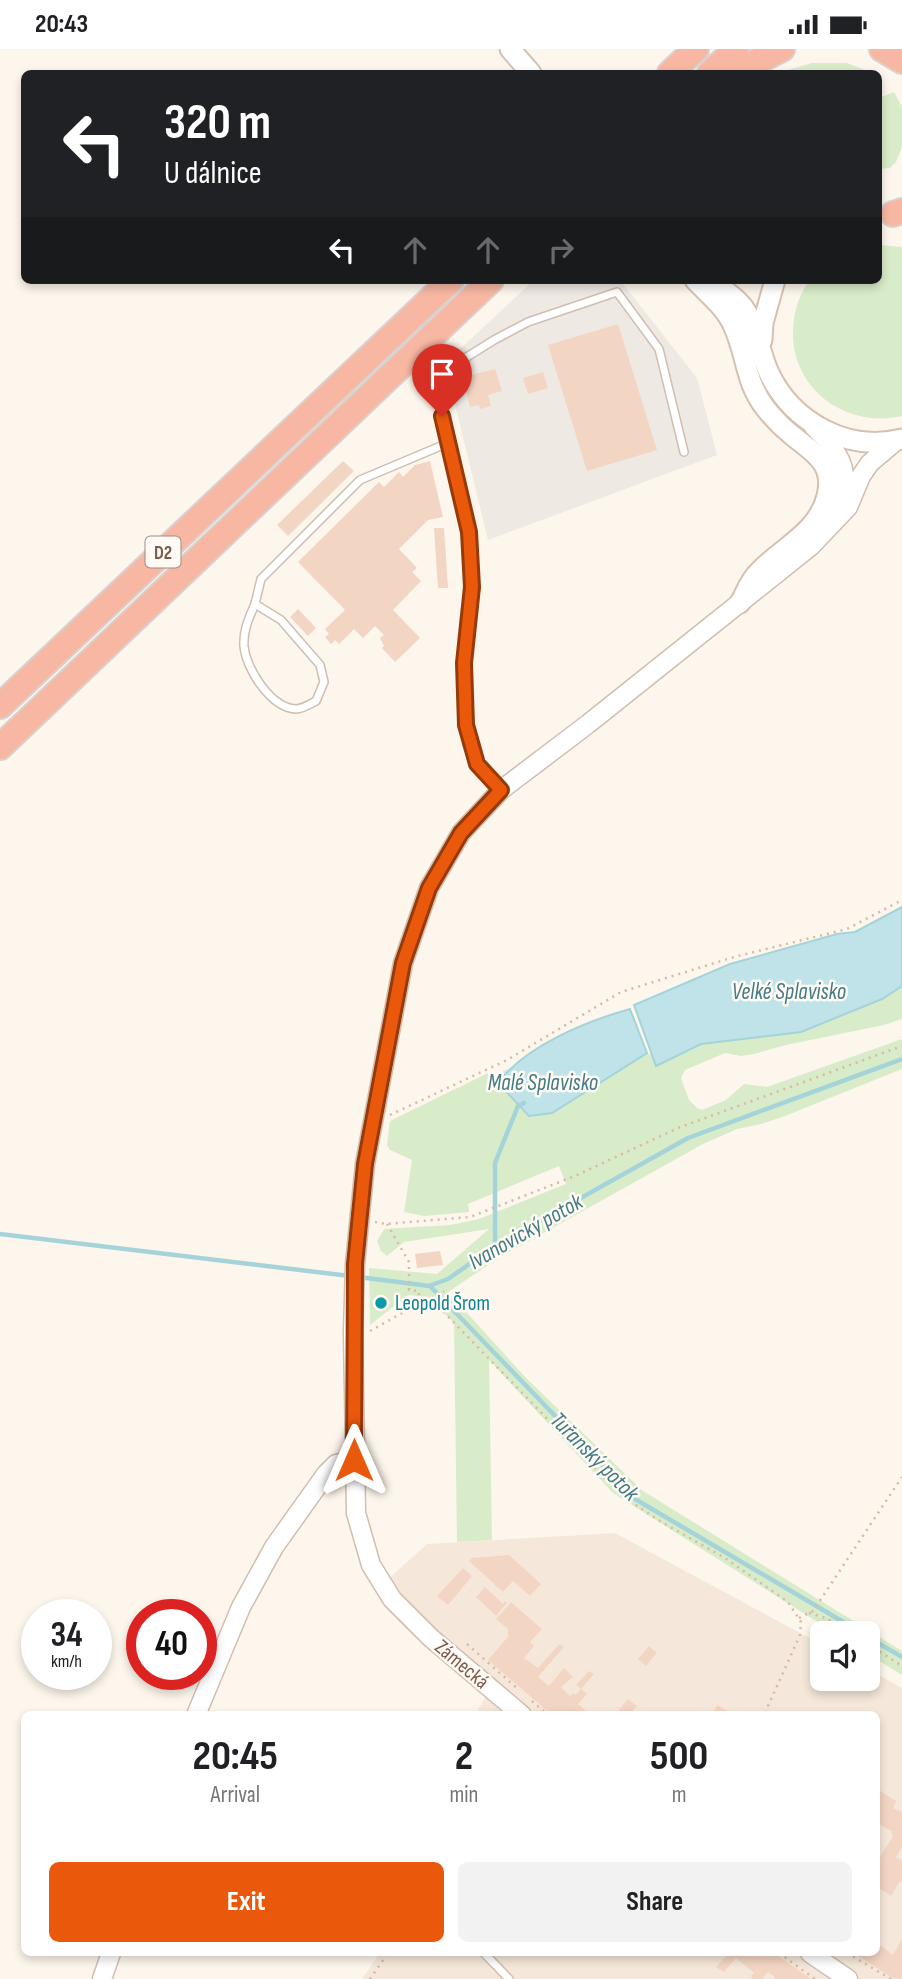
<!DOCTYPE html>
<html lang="en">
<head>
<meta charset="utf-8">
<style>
  :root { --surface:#fff; --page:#f2f2f2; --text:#202124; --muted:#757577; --accent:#ea580c }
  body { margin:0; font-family:"Sofia Sans Condensed",sans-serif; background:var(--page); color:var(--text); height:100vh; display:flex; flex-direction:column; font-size:26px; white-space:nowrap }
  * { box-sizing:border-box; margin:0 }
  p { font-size:23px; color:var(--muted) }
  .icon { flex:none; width:38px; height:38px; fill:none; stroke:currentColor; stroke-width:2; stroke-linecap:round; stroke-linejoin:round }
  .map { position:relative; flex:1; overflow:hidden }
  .side { position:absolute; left:21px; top:1662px; width:859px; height:245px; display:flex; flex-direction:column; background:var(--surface); border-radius:10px; box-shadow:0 4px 10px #0003 }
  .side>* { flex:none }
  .top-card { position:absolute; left:21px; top:21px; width:861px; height:214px; border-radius:10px; box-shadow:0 4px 10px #0003; background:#202124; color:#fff; overflow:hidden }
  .controls { position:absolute; left:810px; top:1572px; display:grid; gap:14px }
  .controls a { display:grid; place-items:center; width:70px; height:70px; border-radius:10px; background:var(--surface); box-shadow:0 4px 10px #0003; font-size:35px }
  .speed { position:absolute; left:21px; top:1550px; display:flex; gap:14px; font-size:35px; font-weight:700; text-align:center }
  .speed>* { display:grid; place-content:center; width:91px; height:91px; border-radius:50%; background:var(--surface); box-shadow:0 4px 10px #0003; line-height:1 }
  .speed small { font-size:18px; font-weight:400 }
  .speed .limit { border:10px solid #d22; background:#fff; color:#111 }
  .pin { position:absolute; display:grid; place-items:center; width:60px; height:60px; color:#fff; margin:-72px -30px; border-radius:50% 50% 50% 0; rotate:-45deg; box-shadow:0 0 7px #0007 }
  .pin .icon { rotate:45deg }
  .me { position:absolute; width:77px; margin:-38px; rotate:0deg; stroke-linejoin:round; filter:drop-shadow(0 0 5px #0008) }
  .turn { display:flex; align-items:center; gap:24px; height:147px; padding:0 28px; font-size:32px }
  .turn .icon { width:91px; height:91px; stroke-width:2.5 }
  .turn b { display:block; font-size:49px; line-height:60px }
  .lanes { display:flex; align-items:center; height:66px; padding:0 28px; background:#0003; justify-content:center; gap:35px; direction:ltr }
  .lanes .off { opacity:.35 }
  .eta { display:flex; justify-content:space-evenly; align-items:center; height:119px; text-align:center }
  .eta b { font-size:42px; font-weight:700; line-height:49px }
  .primary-button { display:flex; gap:14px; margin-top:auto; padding:14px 28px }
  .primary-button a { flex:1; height:80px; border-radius:10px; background:var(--accent); color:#fff; font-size:28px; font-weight:700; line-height:80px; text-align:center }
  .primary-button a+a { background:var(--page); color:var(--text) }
  .status { display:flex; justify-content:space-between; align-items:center; height:49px; padding:0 35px; background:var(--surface); direction:ltr }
  .status svg { height:19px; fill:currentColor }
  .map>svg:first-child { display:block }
  .residential { fill:#f5e8da }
  .industrial { fill:#efe9e4 }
  .green { fill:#d8ecc9 }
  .water { fill:#bfe3e8; stroke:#a5d3da; stroke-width:2 }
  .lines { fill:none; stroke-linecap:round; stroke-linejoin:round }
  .stream { stroke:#a5d3da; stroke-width:4.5 }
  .building { fill:#f3d5c3 }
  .service-casing { stroke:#d1beb0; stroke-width:10 }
  .tertiary-casing { stroke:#d1beb0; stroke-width:21 }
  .secondary-casing { stroke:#d6c0b0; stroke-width:23 }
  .motorway-casing { stroke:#dad1cd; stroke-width:28 }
  .path { stroke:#d9b8a5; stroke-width:2.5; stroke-dasharray:2 5; stroke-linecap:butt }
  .service { stroke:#fff; stroke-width:7 }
  .tertiary { stroke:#fff; stroke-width:18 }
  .secondary { stroke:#fff; stroke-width:19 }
  .motorway { stroke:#f7b7a3; stroke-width:24 }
  .route-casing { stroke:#983908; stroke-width:18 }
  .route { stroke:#ea580c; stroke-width:12 }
  .culture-dot { fill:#0f9aa8; stroke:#fffaf3; stroke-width:2.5 }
  .labels { text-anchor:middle; stroke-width:5; stroke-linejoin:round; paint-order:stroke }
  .shield { fill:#fffaf3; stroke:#a28b7f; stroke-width:2 }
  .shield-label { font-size:19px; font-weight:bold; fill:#7a5c4d }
  .culture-label { font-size:21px; fill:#0d838f; stroke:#fffaf3; text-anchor:start }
  .street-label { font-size:21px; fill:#7a5c4d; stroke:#fffaf3 }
  .water-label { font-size:23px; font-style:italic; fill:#437c86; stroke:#fffaf3 }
</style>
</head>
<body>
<div class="status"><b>20:43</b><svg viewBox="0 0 49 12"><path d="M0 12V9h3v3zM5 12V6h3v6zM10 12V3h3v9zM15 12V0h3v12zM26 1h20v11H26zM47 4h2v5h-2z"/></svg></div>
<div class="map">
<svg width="902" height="1930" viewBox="0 0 902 1930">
  <rect width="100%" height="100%" fill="#fdf6ec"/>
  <path class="residential" d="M615 1484 822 1596V1629H868V1620L902 1639V1930H362L380 1904H877V1666H475L486 1647 402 1576 375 1542 427 1495Z"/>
  <path class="industrial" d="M534 231H620L697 329 717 406 488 491 445 314Z"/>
  <g class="green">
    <path d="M812 14H847L872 24H777Z"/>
    <path d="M894 43 902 58V98L896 113 890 119 879 120V49Z"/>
    <path d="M879 196 902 198V367C842 381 784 334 794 270 796 257 801 242 810 231H878Z"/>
    <path d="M902 937V970L884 976 786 996 754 1005 741 1007 725 1004 685 1021 681 1029 689 1051 697 1059 702 1061 726 1051 744 1035 767 1038 902 990V1020L785 1067 761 1075 737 1080 703 1095 497 1210 448 1243 526 1329 643 1442 902 1602V1626L868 1605V1584H835L613 1444 489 1311 492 1491 457 1493 454 1274 428 1248 408 1246 370 1276 369 1219 437 1225 489 1180 404 1193 387 1207 381 1202 377 1192 384 1180 450 1176 479 1170 566 1135 559 1117 468 1155 469 1163 424 1167 404 1163 412 1111 390 1101 387 1096 390 1072 488 1024 489 1031 509 1019 498 1034 529 1066 647 1004 652 1006 656 1017 701 995 801 983 882 950Z"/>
  </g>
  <g class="water">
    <path d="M902 858V937L882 950 801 983 701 995 656 1017 634 956 730 915 837 885 855 883Z"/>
    <path d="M630 960 647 1004 552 1064 529 1067 498 1034C525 997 587 972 630 960Z"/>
  </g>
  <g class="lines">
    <g class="stream">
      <path d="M0 1185 350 1227"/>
      <path d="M495 1197V1114L518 1057 524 1054"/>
      <path d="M359 1228 429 1237 448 1230 495 1197 688 1089 902 1010"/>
      <path d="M430 1237 635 1450 862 1584"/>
      <path d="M868 1588 902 1608"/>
    </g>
  </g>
  <g class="building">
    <path d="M618 275 657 401 587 422 548 296Z"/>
    <path d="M495 320 502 342 488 346 491 357 480 360 479 356 470 358 462 328Z"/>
    <path d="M543 323 548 339 528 345 523 329Z"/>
    <path d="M343 412 354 422 288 487 277 476Z"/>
    <path d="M430 412 443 468 428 471 399 500 417 519 412 523 421 532 393 561 420 589 395 613 382 599 384 597 380 589 384 586 375 577 363 589 354 580 339 595 335 591 331 595 325 588 329 585 325 580 345 561 298 513 379 433 384 438 399 423 403 428 415 416Z"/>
    <path d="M434 479H444L448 539H438Z"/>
    <path d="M298 560 316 579 308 587 290 568Z"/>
    <path d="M440 1202 443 1216 417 1219 415 1205Z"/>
    <path d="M509 1506 541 1535 530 1547 513 1532 503 1543 469 1512 472 1509Z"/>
    <path d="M463 1519 472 1527 448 1556 437 1547Z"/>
    <path d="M485 1538 503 1555 505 1552 507 1554 496 1567 476 1548Z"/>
    <path d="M511 1553 542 1580 530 1593 534 1597 524 1609 538 1619 559 1595 564 1598 538 1628 549 1637 564 1619 573 1628 561 1638 570 1647 573 1644 575 1646 581 1640 587 1645 578 1655 588 1664 587 1666H552L488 1611 508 1588V1580L496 1570Z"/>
    <path d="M649 1597 657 1604 646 1617 638 1610Z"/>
    <path d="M589 1622 594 1625 581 1640 576 1636Z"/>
    <path d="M628 1650 637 1657 629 1666H615Z"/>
    <path d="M717 1656 735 1666H712Z"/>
    <path d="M877 1740 896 1752 893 1759 902 1763V1798L896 1808 902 1812V1833L900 1832 891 1847 877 1838V1813L893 1787 891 1784 893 1783 877 1774Z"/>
    <path d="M902 1890V1930L893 1929 853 1904H877V1894L893 1906Z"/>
    <path d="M729 1904H774L811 1930H774L775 1928 768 1923 762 1930H752L751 1927 754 1924 736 1909 724 1923 716 1918Z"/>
  </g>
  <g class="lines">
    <defs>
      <g id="service">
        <path d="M255 555 281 571 320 616 324 633 316 652C310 655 303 660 296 660 271 659 246 620 244 597 243 581 249 569 255 555Z"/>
        <path d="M255 555 261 530 360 431 448 394"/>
        <path d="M500 740 477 715 466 676 464 614 472 538 469 483 436 340 451 318 494 291 528 273 617 243 659 300 684 403"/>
        <path d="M484 1904 509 1930"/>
      </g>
      <g id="tertiary">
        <path d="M813 377C839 403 852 420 840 457"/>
        <path d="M196 1666 241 1558 274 1498 326 1425 336 1415 354 1411"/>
        <path d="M522 1666 431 1589 392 1550 371 1516 356 1464 353 1283 355 1215 365 1115 403 914 429 839 461 784 501 741 588 675 811 497 848 458 861 427 870 414 896 392"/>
        <path d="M810 1904 848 1930"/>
        <path d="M102 1930 111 1904"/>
      </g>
      <g id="secondary">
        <path d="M510 0 531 24"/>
        <path d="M695 231C708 245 725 258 733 276 747 305 744 332 766 360 774 370 783 379 793 387 814 404 835 415 827 447 818 485 778 500 756 526 749 534 745 545 740 554"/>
        <path d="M713 231C724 243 739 249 747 264 758 282 760 305 769 324 792 373 848 404 902 390"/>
        <path d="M762 291 763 274 775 231"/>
      </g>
      <g id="motorway">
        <path d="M882 0 902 12"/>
        <path d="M670 24 696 0"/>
        <path d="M710 24 736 0"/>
        <path d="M734 24 782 0"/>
        <path d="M893 165 902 162"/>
        <path d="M0 657 451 231"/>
        <path d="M0 698 491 231"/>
      </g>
    </defs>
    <use href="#service" class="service-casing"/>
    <use href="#tertiary" class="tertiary-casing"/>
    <use href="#secondary" class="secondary-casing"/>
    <use href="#motorway" class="motorway-casing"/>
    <g class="path">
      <path d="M390 1066 507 1011 621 943 734 908 847 880 902 851"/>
      <path d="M375 1173 386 1175 470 1168 575 1127 678 1079 902 997"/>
      <path d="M387 1175 409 1213V1241L419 1242 418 1255"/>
      <path d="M435 1254 444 1242"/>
      <path d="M370 1282 418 1255 435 1254 620 1445 658 1471 725 1509 788 1553 801 1573 800 1586 764 1666"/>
      <path d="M809 1564 826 1569 849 1584"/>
      <path d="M799 1569 813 1562 902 1428"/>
      <path d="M467 1595 519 1641"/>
      <path d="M868 1595 902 1617"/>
      <path d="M532 1652 548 1666"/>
      <path d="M779 1904 815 1930"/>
      <path d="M847 1904 891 1930"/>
      <path d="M370 1930 388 1904"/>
    </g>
    <use href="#service" class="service"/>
    <use href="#tertiary" class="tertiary"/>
    <use href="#secondary" class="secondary"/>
    <use href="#motorway" class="motorway"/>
  </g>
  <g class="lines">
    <defs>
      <path id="route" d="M354 1411 355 1215 365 1115 403 914 429 839 461 784 501 741 477 715 466 676 464 614 472 538 469 483 442 367"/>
    </defs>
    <use href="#route" class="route-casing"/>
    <use href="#route" class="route"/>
  </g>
  <circle class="culture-dot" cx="381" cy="1254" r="7"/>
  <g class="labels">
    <rect class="shield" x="145.5" y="487.5" width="35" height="31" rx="5"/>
    <g class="shield-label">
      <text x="163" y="510">D2</text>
    </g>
    <g class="culture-label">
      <text x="395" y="1261">Leopold Šrom</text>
    </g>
    <g class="street-label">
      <text transform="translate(462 1615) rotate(40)" y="7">Zámecká</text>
    </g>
    <g class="water-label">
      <text x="789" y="950">Velké Splavisko</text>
      <text x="543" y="1041">Malé Splavisko</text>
      <text transform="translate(525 1182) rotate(-30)" y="8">Ivanovický potok</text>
      <text transform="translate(595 1407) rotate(45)" y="8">Tuřanský potok</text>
    </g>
  </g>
</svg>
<div class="controls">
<a><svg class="icon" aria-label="sound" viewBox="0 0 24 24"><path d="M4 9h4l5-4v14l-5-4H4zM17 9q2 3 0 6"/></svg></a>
</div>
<div class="speed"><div>34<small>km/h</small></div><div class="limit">40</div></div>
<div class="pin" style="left:442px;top:367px;background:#d93025"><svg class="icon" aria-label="arrive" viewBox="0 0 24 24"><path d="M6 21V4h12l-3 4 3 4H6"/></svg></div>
<svg class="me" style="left:354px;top:1411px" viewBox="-20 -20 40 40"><path d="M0-17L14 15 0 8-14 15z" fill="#ea580c" stroke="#fff" stroke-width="4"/></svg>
<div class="top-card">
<div class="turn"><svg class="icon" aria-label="left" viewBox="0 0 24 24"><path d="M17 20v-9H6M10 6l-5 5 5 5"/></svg><div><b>320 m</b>U dálnice</div></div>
<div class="lanes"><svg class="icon" aria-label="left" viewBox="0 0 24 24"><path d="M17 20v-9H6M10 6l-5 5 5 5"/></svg><svg class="icon off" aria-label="ahead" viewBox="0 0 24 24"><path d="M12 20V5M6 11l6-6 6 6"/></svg><svg class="icon off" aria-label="ahead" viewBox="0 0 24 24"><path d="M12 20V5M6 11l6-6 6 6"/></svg><svg class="icon off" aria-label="right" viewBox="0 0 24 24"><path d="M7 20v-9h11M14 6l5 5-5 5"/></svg></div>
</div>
<section class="side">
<div class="eta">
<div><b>20:45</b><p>Arrival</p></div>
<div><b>2</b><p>min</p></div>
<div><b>500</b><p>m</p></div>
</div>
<div class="primary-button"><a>Exit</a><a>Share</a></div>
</section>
</div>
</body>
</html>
